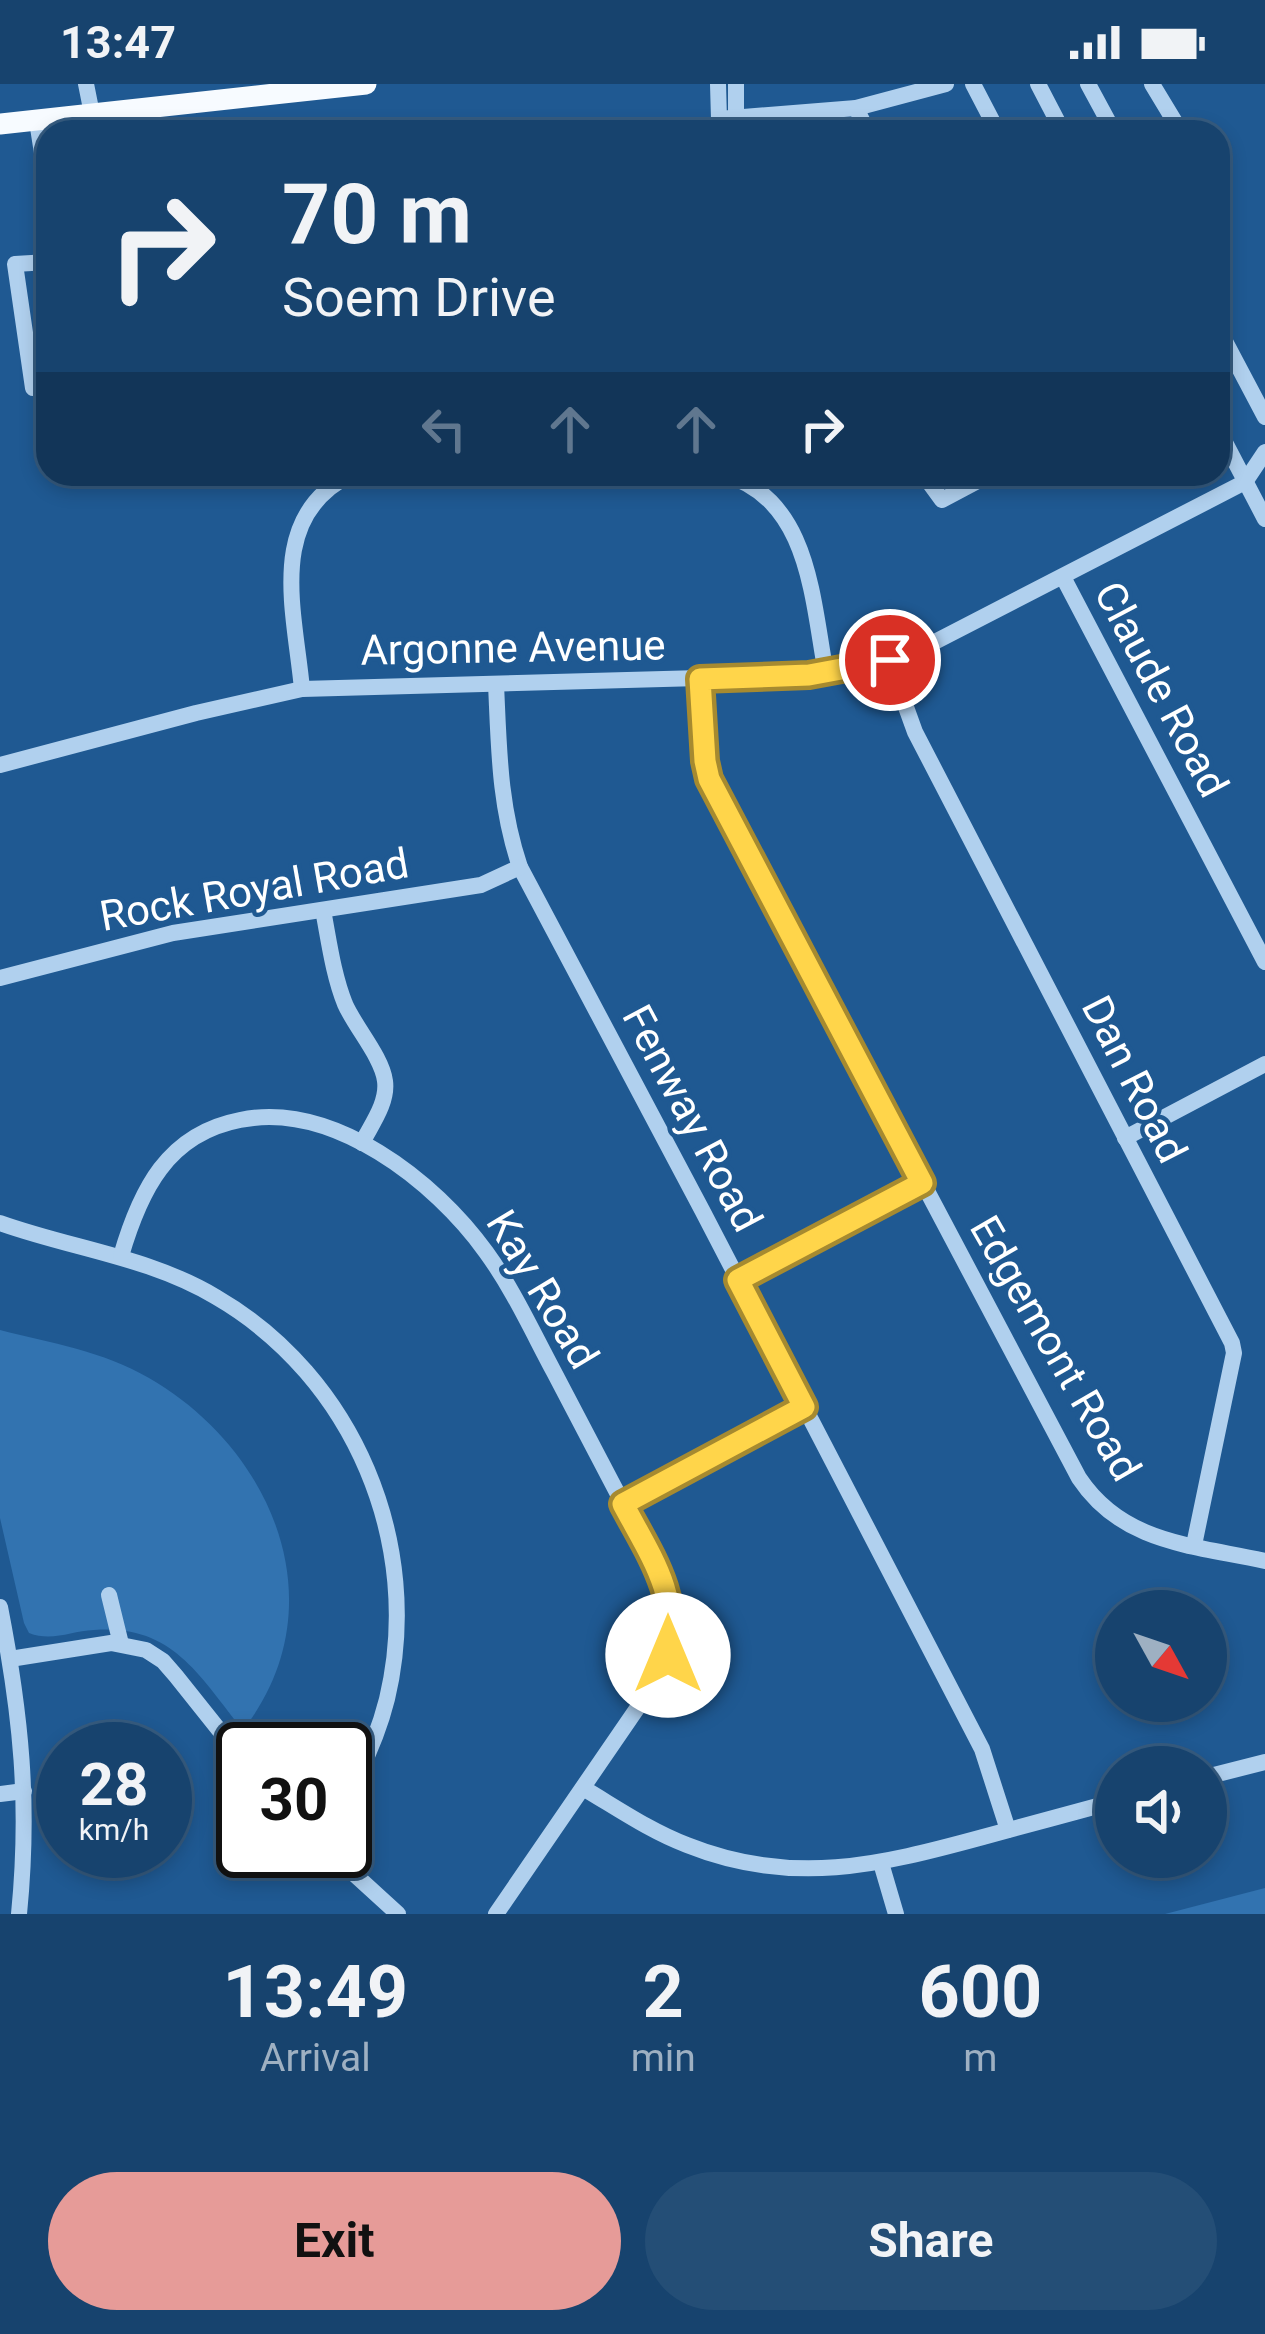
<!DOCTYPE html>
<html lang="en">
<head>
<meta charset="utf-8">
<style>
  :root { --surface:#17436e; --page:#244e76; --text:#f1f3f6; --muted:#9eb0c2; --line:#365c81; --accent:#e69b98 }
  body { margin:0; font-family:Roboto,sans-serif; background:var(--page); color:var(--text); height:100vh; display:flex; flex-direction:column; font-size:45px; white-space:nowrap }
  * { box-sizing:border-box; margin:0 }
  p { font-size:39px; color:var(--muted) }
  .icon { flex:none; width:66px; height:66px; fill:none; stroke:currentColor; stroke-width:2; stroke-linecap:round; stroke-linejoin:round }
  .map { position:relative; height:1830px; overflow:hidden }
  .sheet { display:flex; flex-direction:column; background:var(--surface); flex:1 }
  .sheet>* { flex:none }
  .top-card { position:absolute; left:36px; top:36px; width:1194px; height:366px; border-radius:36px; box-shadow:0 6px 18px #0003,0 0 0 3px var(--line); background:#17436e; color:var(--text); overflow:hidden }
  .needle { width:78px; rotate:130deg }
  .fabs { position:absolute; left:1095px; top:1506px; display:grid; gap:24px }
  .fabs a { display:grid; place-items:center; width:132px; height:132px; border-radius:50%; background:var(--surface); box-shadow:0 6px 18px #0003,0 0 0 3px var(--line); font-size:60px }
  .speed { position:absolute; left:36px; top:1638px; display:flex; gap:24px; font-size:60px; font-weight:700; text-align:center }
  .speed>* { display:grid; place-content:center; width:156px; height:156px; border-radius:50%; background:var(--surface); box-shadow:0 6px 18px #0003,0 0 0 3px var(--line); line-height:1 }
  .speed small { font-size:30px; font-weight:400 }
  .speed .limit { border:6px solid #111; border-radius:18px; background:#fff; color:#111 }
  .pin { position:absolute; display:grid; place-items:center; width:102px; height:102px; color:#fff; margin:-51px; border:6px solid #fff; border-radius:50%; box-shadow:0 3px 12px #0007 }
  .me { position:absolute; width:132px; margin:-66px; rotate:0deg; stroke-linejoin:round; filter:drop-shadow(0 0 9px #0008) }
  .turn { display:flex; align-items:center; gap:42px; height:252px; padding:0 48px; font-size:54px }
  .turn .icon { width:156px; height:156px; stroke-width:2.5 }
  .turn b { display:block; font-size:84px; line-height:102px }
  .lanes { display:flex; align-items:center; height:114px; padding:0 48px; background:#0003; justify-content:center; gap:60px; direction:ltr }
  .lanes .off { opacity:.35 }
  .eta { display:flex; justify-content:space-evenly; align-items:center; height:204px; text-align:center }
  .eta b { font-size:72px; font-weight:700; line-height:84px }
  .action { display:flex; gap:24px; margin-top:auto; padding:24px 48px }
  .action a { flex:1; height:138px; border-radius:72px; background:var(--accent); color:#111; font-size:48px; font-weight:700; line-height:138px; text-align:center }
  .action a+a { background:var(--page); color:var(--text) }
  .status { display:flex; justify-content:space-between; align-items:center; height:84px; padding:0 60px; background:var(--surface); direction:ltr }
  .status svg { height:33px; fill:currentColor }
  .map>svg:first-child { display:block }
  .green { fill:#3273b0 }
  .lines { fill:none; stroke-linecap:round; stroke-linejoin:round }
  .minor { stroke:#b0d0ee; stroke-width:16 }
  .major { stroke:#f7fbff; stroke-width:21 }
  .route-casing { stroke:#a68a30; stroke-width:30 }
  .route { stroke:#ffd54a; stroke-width:21 }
  .labels { text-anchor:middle; stroke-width:9; stroke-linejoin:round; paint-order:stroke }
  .street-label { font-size:42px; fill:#fff; stroke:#1f5992 }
</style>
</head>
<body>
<div class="status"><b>13:47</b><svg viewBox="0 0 49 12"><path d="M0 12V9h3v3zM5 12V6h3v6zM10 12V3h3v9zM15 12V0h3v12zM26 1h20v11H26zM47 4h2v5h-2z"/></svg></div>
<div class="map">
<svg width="1265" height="1830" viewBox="0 0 1265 1830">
  <rect width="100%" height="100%" fill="#1f5992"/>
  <g class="green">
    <path d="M0 1246C51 1259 103 1267 149 1294 274 1366 339 1523 243 1646 199 1592 173 1540 94 1546 71 1547 52 1558 29 1549L24 1539 0 1434Z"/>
    <path d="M1265 1804V1830H1165Z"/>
  </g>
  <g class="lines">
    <g class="minor">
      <path d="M86 0 92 30"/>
      <path d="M718 0 719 35"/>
      <path d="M973 0 998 48"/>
      <path d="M1038 0 1063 48"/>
      <path d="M1088 0 1114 48"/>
      <path d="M1152 0 1181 48"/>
      <path d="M856 24 868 48"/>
      <path d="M736 34V0"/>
      <path d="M37 37 48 108"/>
      <path d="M720 48 719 35 856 24 946 0"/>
      <path d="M1218 244 1265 333"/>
      <path d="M33 304 15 180 48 178"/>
      <path d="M1218 345 1265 435"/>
      <path d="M722 390C810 413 812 516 826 589"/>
      <path d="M923 390 942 416 991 390"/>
      <path d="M1063 493 1265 878"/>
      <path d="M889 576 915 648 1232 1259 1234 1269 1194 1461"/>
      <path d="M700 595 705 677 709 695 1079 1394C1123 1460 1193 1461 1265 1477"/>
      <path d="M496 600C499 664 499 721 520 783L702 1126 982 1665 1008 1746"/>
      <path d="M302 605C295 528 265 432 352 390"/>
      <path d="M0 681 196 629 302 605 809 591 867 582 923 564 1245 398 1265 368"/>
      <path d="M323 826C329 857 333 890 345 920 355 943 382 973 385 997 388 1019 371 1041 362 1059"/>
      <path d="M0 894 173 849 481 801 520 783"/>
      <path d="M1125 1054 1265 980"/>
      <path d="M0 1139C73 1165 149 1173 216 1213 354 1293 424 1460 387 1615 378 1651 363 1684 345 1716"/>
      <path d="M121 1172C140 1107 167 1050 240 1036 333 1017 435 1097 486 1168 513 1205 532 1247 554 1288 589 1355 625 1423 660 1491 676 1526 675 1556 660 1591L496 1830"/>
      <path d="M738 1196 922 1099"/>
      <path d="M623 1421 804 1323"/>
      <path d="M109 1511 121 1560"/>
      <path d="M0 1523C21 1631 30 1720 19 1830"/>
      <path d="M10 1575 111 1559 146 1566 163 1577 176 1592 243 1676"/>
      <path d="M1206 1693 1265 1678"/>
      <path d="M583 1704C617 1724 650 1747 687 1761 792 1803 880 1781 983 1753 1027 1741 1072 1729 1116 1717"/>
      <path d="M0 1710 24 1707"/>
      <path d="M329 1767 398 1830"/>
      <path d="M881 1779 896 1830"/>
    </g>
    <path class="major" d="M0 40 366 0"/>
  </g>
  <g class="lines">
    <defs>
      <path id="route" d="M668 1571C680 1511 650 1471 623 1420L804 1323 738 1196 922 1099 709 695 705 677 700 595 809 591 890 576"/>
    </defs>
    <use href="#route" class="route-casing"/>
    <use href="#route" class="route"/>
  </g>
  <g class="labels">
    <g class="street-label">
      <text transform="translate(513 563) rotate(-1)" y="15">Argonne Avenue</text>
      <text transform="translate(1162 605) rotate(62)" y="15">Claude Road</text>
      <text transform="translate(254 805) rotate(-10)" y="15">Rock Royal Road</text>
      <text transform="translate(1135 995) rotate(63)" y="15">Dan Road</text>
      <text transform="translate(693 1034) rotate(62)" y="15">Fenway Road</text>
      <text transform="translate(543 1205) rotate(59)" y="15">Kay Road</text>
      <text transform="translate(1056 1264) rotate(60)" y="15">Edgemont Road</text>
    </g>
  </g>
</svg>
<div class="fabs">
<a><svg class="needle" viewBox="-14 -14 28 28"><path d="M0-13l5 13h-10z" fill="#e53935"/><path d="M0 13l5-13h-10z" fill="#9eb0c2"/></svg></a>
<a><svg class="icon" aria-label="sound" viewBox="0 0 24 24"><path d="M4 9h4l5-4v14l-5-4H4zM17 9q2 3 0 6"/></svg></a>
</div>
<div class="speed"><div>28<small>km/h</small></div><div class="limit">30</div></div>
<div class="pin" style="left:890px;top:576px;background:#d93025"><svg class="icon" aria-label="arrive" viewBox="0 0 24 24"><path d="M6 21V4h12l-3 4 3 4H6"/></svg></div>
<svg class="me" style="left:668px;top:1571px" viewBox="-20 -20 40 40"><circle r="19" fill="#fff"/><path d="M0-13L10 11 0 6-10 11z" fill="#ffd54a"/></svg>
<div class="top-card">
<div class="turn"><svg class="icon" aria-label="right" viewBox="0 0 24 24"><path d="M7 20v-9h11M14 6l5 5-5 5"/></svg><div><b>70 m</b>Soem Drive</div></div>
<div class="lanes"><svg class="icon off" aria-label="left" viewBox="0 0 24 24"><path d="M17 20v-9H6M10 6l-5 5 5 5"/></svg><svg class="icon off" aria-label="ahead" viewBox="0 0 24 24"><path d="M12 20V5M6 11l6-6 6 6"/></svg><svg class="icon off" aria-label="ahead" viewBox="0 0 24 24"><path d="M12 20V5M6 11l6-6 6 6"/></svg><svg class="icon" aria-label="right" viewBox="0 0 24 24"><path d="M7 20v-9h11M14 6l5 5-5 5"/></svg></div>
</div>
</div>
<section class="sheet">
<div class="eta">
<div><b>13:49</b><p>Arrival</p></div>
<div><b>2</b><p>min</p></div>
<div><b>600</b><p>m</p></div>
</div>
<div class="action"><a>Exit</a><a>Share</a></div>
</section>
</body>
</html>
